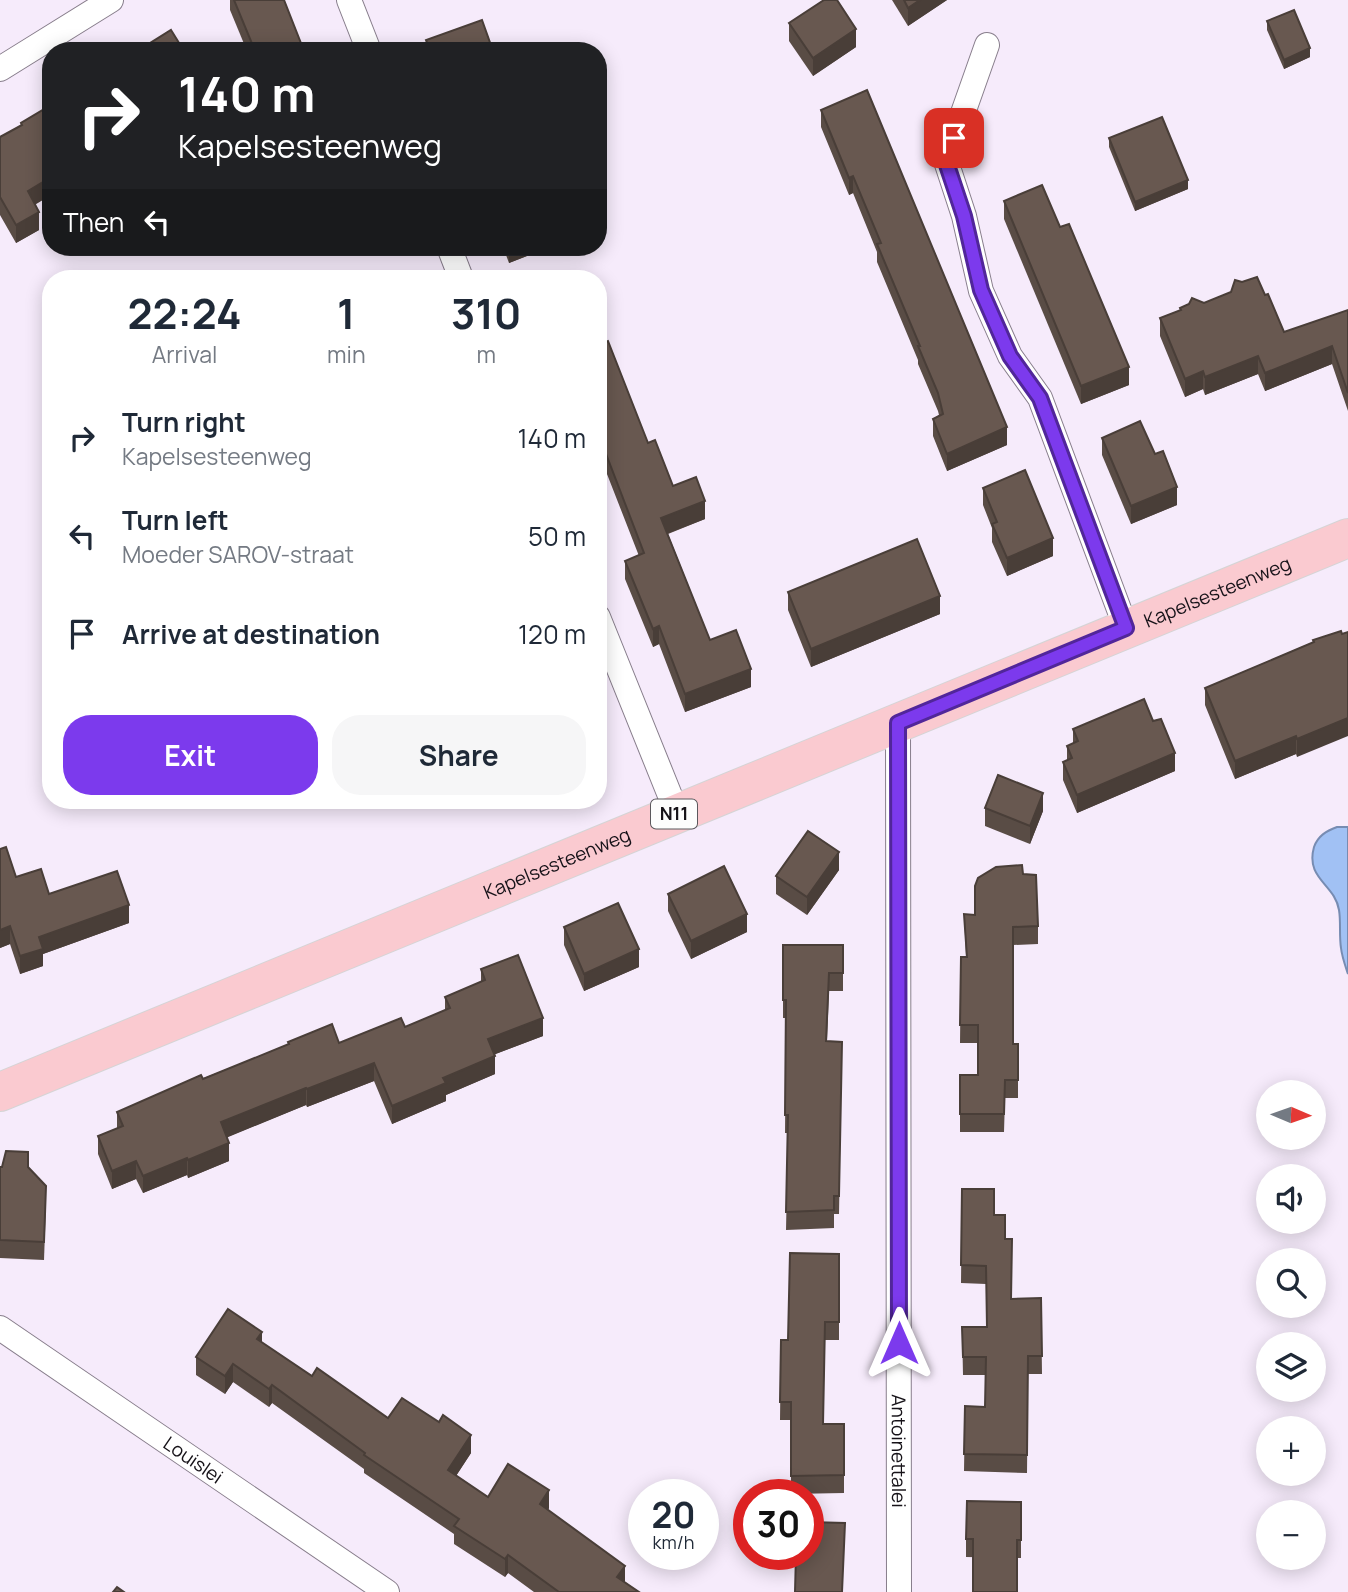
<!DOCTYPE html>
<html lang="en">
<head>
<meta charset="utf-8">
<style>
  :root { --surface:#fff; --page:#f6f6f7; --text:#1f2937; --muted:#747a83; --accent:#7c3aed }
  body { margin:0; font-family:Manrope,sans-serif; background:var(--page); color:var(--text); height:100vh; display:flex; flex-direction:column; font-size:26px; white-space:nowrap }
  * { box-sizing:border-box; margin:0 }
  p { font-size:23px; color:var(--muted) }
  .icon { flex:none; width:38px; height:38px; fill:none; stroke:currentColor; stroke-width:2; stroke-linecap:round; stroke-linejoin:round }
  .map { position:relative; flex:1; overflow:hidden }
  .side { position:absolute; left:42px; top:270px; width:565px; height:539px; display:flex; flex-direction:column; background:var(--surface); border-radius:28px; box-shadow:0 4px 18px #0003 }
  .side>* { flex:none }
  .top-card { position:absolute; left:42px; top:42px; width:565px; height:214px; border-radius:28px; box-shadow:0 4px 18px #0003; background:#202124; color:#fff; overflow:hidden }
  .needle { width:46px; rotate:92deg }
  .tools { position:absolute; left:1256px; top:1080px; display:grid; gap:14px }
  .tools a { display:grid; place-items:center; width:70px; height:70px; border-radius:50%; background:var(--surface); box-shadow:0 4px 18px #0003; font-size:35px }
  .speed { position:absolute; left:628px; top:1479px; display:flex; gap:14px; font-size:35px; font-weight:700; text-align:center }
  .speed>* { display:grid; place-content:center; width:91px; height:91px; border-radius:50%; background:var(--surface); box-shadow:0 4px 18px #0003; line-height:1 }
  .speed small { font-size:18px; font-weight:400 }
  .speed .limit { border:10px solid #d22; background:#fff; color:#111 }
  .pin { position:absolute; display:grid; place-items:center; width:60px; height:60px; color:#fff; margin:-30px; border-radius:14px; box-shadow:0 4px 10px #0006 }
  .me { position:absolute; width:77px; margin:-38px; rotate:0deg; stroke-linejoin:round; filter:drop-shadow(0 0 5px #0008) }
  .turn { display:flex; align-items:center; gap:24px; height:147px; padding:0 21px; font-size:32px }
  .turn .icon { width:91px; height:91px; stroke-width:2.5 }
  .turn b { display:block; font-size:49px; line-height:60px }
  .then { display:flex; align-items:center; height:66px; padding:0 21px; background:#0003; gap:14px; font-size:26px }
  .eta { display:flex; justify-content:space-evenly; align-items:center; height:119px; text-align:center }
  .eta b { font-size:42px; font-weight:700; line-height:49px }
  .primary-button { display:flex; gap:14px; margin-top:auto; padding:14px 21px }
  .primary-button a { flex:1; height:80px; border-radius:28px; background:var(--accent); color:#fff; font-size:28px; font-weight:700; line-height:80px; text-align:center }
  .primary-button a+a { background:var(--page); color:var(--text) }
  ul { padding:0; list-style:none }
  li { display:flex; align-items:center; gap:21px; height:98px; padding:0 21px }
  li div { flex:1 }
  li b { display:block; font-size:26px }
  li em { font-style:normal }
  .map>svg:first-child { display:block }
  .water { fill:#a1c1f4; stroke:#778cb2; stroke-width:2 }
  .lines { fill:none; stroke-linecap:round; stroke-linejoin:round }
  .minor-casing { stroke:#887e8c; stroke-width:26 }
  .primary-casing { stroke:#d5d4d5; stroke-width:40 }
  .minor { stroke:#fff; stroke-width:24 }
  .primary { stroke:#facad0; stroke-width:38 }
  .wall { fill:#594c45 }
  .shaded-wall { fill:#493e38 }
  .building { fill:#685850; stroke:#493e38; stroke-width:2 }
  .route-casing { stroke:#51269a; stroke-width:18 }
  .route { stroke:#7c3aed; stroke-width:12 }
  .labels { text-anchor:middle; stroke-width:7; stroke-linejoin:round; paint-order:stroke }
  .shield { fill:#fdfdfd; stroke:#5b585d; stroke-width:2 }
  .shield-label { font-size:18px; font-weight:bold; fill:#161218 }
  .street-label { font-size:19px; fill:#161218; stroke:#fdfdfd }
</style>
</head>
<body>
<div class="map">
<svg width="1348" height="1592" viewBox="0 0 1348 1592">
  <rect width="100%" height="100%" fill="#f6ebfb"/>
  <path class="water" d="M1337 827H1348V974C1345 965 1342 957 1341 948 1339 935 1341 922 1339 910 1335 884 1305 879 1314 847 1318 836 1326 831 1337 827Z"/>
  <g class="lines">
    <defs>
      <g id="minor">
        <path d="M349 0 369 51"/>
        <path d="M987 45 946 161 964 216 981 291 1010 356 1040 398 1126 628"/>
        <path d="M0 69 111 0"/>
        <path d="M449 247 461 278"/>
        <path d="M598 617 677 813"/>
        <path id="s1" d="M898 723 899 1592"/>
        <path id="s2" d="M0 1328 387 1592"/>
      </g>
      <g id="primary">
        <path id="s3" d="M0 1092 1348 538"/>
      </g>
    </defs>
    <use href="#minor" class="minor-casing"/>
    <use href="#primary" class="primary-casing"/>
    <use href="#minor" class="minor"/>
    <use href="#primary" class="primary"/>
  </g>
  <g class="wall">
    <path d="M230 0H284L304 51H247L230 10Z"/>
    <path d="M892 0H947L908 26Z"/>
    <path d="M1267 21 1310 57 1284 69 1267 30Z"/>
    <path d="M789 23 856 47 813 76 789 41Z"/>
    <path d="M426 40 493 51H426Z"/>
    <path d="M51 105V195L35 204 39 230 16 243 0 215V137L21 125V123Z"/>
    <path d="M821 110 1007 445 947 471 933 436V419L939 415 938 411 918 364V360L877 262V252L853 193 849 195 821 127Z"/>
    <path d="M1109 138 1188 189 1135 211 1109 147Z"/>
    <path d="M1004 201 1129 385 1081 404 1004 219Z"/>
    <path d="M503 247H550L509 263Z"/>
    <path d="M1265 295 1284 332 1348 310V411L1332 364 1265 391 1258 374 1205 395 1203 389 1185 397 1160 336V318L1180 310V308L1204 303Z"/>
    <path d="M598 345 648 443 673 486 705 519 668 534 710 640 751 687 685 712 659 644 653 647 625 579V561L639 556 598 451Z"/>
    <path d="M1102 438 1177 505 1131 524 1102 455Z"/>
    <path d="M983 488 1053 556 1007 576 992 542V528L983 505Z"/>
    <path d="M788 592 940 614 811 667 788 610Z"/>
    <path d="M1342 634 1297 757 1296 754 1235 779 1205 705V688L1313 642V640Z"/>
    <path d="M1153 721 1175 771 1077 813 1063 780V762L1067 760V746L1073 743V729Z"/>
    <path d="M985 808 1043 811 1030 844 985 826Z"/>
    <path d="M839 870 807 915 776 894V876Z"/>
    <path d="M1023 874 1038 926V944L1013 945V1044H1018V1098H1005L1004 1132H960V1075H978V1043H960L961 957H966L964 914 975 915Z"/>
    <path d="M16 877 49 894 129 923 43 954V966L20 974 10 944 0 948Z"/>
    <path d="M668 894 747 932 691 959 668 911Z"/>
    <path d="M564 927 639 967 584 991 564 945Z"/>
    <path d="M783 945H843V991H829L827 1041 842 1042 839 1214H834V1228L786 1230 788 1133H785L786 1018H783Z"/>
    <path d="M481 969 543 1036 495 1054V1074L446 1095V1101L392 1124 374 1081 307 1107 306 1105 227 1137 229 1161 188 1178 187 1175 143 1193 136 1179 112 1189 98 1154V1136L117 1128V1112L288 1045V1042L339 1043 405 1027 445 1010V997L481 982Z"/>
    <path d="M0 1167H28L46 1204 44 1260 0 1258Z"/>
    <path d="M962 1189 994 1215 1005 1239 1012 1299 1041 1298 1042 1374H1028L1027 1473 964 1471 965 1406 985 1407 986 1375H963L962 1327H986V1284L961 1283Z"/>
    <path d="M839 1254V1340H825L823 1424H844V1493L791 1494V1420H780L781 1340H788Z"/>
    <path d="M262 1343 312 1376 388 1418 471 1453 456 1476 488 1497 549 1508 548 1510 625 1582 639 1592H534L508 1573 505 1577 454 1544V1534L364 1473V1469L272 1403 269 1407 233 1382 225 1394 196 1375V1357Z"/>
    <path d="M1021 1502V1558L966 1557V1539Z"/>
  </g>
  <g class="shaded-wall">
    <path d="M920 0H947L908 26V8Z"/>
    <path d="M856 29V47L813 76V58Z"/>
    <path d="M1310 48V57L1284 69V60Z"/>
    <path d="M853 176V193L849 195V178Z"/>
    <path d="M51 177V195L28 209V191Z"/>
    <path d="M1188 180V189L1135 211V202Z"/>
    <path d="M39 212V230L16 243V225Z"/>
    <path d="M509 247H550L509 263Z"/>
    <path d="M1332 346V364L1265 391V373Z"/>
    <path d="M1258 356V374L1205 395V377Z"/>
    <path d="M1129 367V385L1081 404V386Z"/>
    <path d="M1203 371V389L1185 397V379Z"/>
    <path d="M1007 427V445L947 471V454Z"/>
    <path d="M1177 487V505L1131 524V506Z"/>
    <path d="M705 501V519L661 536V518Z"/>
    <path d="M1053 538V556L1007 576V558Z"/>
    <path d="M940 596V614L811 667V649Z"/>
    <path d="M659 626V644L653 647V629Z"/>
    <path d="M751 669V687L685 712V694Z"/>
    <path d="M1348 718V736L1297 757V739Z"/>
    <path d="M1296 736V754L1235 779V761Z"/>
    <path d="M1175 753V771L1077 813V795Z"/>
    <path d="M1043 793V811L1030 844V826Z"/>
    <path d="M839 852V870L807 915V897Z"/>
    <path d="M129 905V923L43 954V966L20 974V956L39 937Z"/>
    <path d="M747 914V932L691 959V941Z"/>
    <path d="M10 926V944L0 948V930Z"/>
    <path d="M639 949V967L584 991V974Z"/>
    <path d="M543 1018V1036L488 1057V1039Z"/>
    <path d="M495 1056V1074L446 1095V1101L392 1124V1106L443 1078Z"/>
    <path d="M374 1063V1081L307 1107V1089Z"/>
    <path d="M306 1088V1105L221 1140V1122Z"/>
    <path d="M229 1143V1161L188 1178V1160Z"/>
    <path d="M187 1158V1175L143 1193V1176Z"/>
    <path d="M136 1161V1179L112 1189V1171Z"/>
    <path d="M262 1332V1350L257 1339Z"/>
    <path d="M233 1364V1382L225 1394V1376Z"/>
    <path d="M272 1385V1403L269 1407V1389Z"/>
    <path d="M471 1435V1453L448 1488V1470Z"/>
    <path d="M549 1490V1508L540 1522V1504Z"/>
    <path d="M508 1555V1573L505 1577V1559Z"/>
    <path d="M625 1566V1584L617 1577Z"/>
  </g>
  <g class="building">
    <path d="M234 0H284L304 51H255Z"/>
    <path d="M824 0H837L856 29 813 58 789 23Z"/>
    <path d="M904 0H920L908 8Z"/>
    <path d="M1294 10 1310 48 1284 60 1267 21Z"/>
    <path d="M482 20 493 51H430L426 40Z"/>
    <path d="M171 30 184 51H140L139 50Z"/>
    <path d="M867 90 1007 427 947 454 933 419 943 414 938 393 918 346H920L877 244 881 243 853 176 849 178 821 110Z"/>
    <path d="M51 105V177L28 191 39 212 16 225 0 197V137L22 125 21 123Z"/>
    <path d="M1162 117 1188 180 1135 202 1109 138Z"/>
    <path d="M1042 185 1060 227 1069 224 1129 367 1081 386 1004 201Z"/>
    <path d="M1257 277 1265 295 1268 294 1284 332 1348 310V393L1332 346 1265 373 1258 356 1205 377 1203 371 1185 379 1160 318 1181 310 1180 308 1189 304 1192 298 1204 303 1231 292 1235 280 1242 282Z"/>
    <path d="M608 341 648 443 655 440 673 486 696 477 705 501 661 518 710 640 736 630 751 669 685 694 659 626 653 629 625 561 644 553 598 433V345Z"/>
    <path d="M1140 421 1155 454 1163 451 1177 487 1131 506 1102 438Z"/>
    <path d="M1025 470 1053 538 1007 558 992 524 997 522 983 488Z"/>
    <path d="M917 539 940 596 811 649 788 592Z"/>
    <path d="M1341 631 1342 634 1348 632V718L1297 739 1296 736 1235 761 1205 688 1314 642 1313 640Z"/>
    <path d="M1144 699 1153 721 1161 719 1175 753 1077 795 1063 762 1072 758 1067 746 1078 741 1073 729Z"/>
    <path d="M998 775 1043 793 1030 826 985 808Z"/>
    <path d="M808 831 839 852 807 897 776 876Z"/>
    <path d="M6 847 16 877 41 869 49 894 117 871 129 905 39 937 43 949 20 956 10 926 0 930V849Z"/>
    <path d="M1022 865 1023 874 1036 875 1038 926 1013 927V1044H1018V1080H1005L1004 1114H960V1075H978V1025H960L961 957H967L964 914 975 915V886L978 878 996 867Z"/>
    <path d="M724 866 747 914 691 941 668 894Z"/>
    <path d="M618 903 639 949 584 974 564 927Z"/>
    <path d="M783 945H843V973H829L826 1041 842 1042 839 1196H834V1210L786 1212 788 1115H785L786 1000H783Z"/>
    <path d="M518 955 543 1018 488 1039 495 1056 443 1078 446 1083 392 1106 374 1063 307 1089 306 1088 221 1122 229 1143 188 1160 187 1158 143 1176 136 1161 112 1171 98 1136 123 1126 117 1112 201 1075 203 1079 289 1044 288 1042 332 1024 339 1043 401 1018 405 1027 450 1008 445 997 485 980 481 969Z"/>
    <path d="M6 1151 28 1152V1167L46 1186 44 1242 0 1240V1167H2Z"/>
    <path d="M962 1189H994V1215H1005V1239H1012L1011 1299 1041 1298 1042 1356H1028L1027 1455 964 1454 965 1406 985 1407 986 1357H963L962 1327H987L986 1266 961 1265Z"/>
    <path d="M790 1253 839 1254V1322H825L823 1424H844V1475L791 1476V1402H780L781 1340H788Z"/>
    <path d="M228 1309 262 1332 257 1339 312 1376 317 1368 388 1418 402 1398 439 1422 443 1415 471 1435 448 1470 488 1497 508 1464 549 1490 540 1504 625 1566 617 1577 639 1592H559L508 1555 505 1559 454 1526 459 1519 364 1455 365 1453 272 1385 269 1389 233 1364 225 1376 196 1357Z"/>
    <path d="M967 1501 1021 1502V1540H1017V1592H973V1539H966Z"/>
    <path d="M808 1522 845 1523 842 1592H795L796 1554H808Z"/>
    <path d="M117 1587 124 1592H113Z"/>
  </g>
  <g class="lines">
    <defs>
      <path id="route" d="M899 1343 898 723 1126 628 1040 398 1010 356 981 290 964 216 946 162 954 138"/>
    </defs>
    <use href="#route" class="route-casing"/>
    <use href="#route" class="route"/>
  </g>
  <g class="labels">
    <rect class="shield" x="651" y="799.5" width="46" height="29" rx="5"/>
    <g class="shield-label">
      <text x="674" y="820">N11</text>
    </g>
    <g class="street-label">
      <text dy="7" stroke="none"><textPath href="#s3" startOffset="1316">Kapelsesteenweg</textPath></text>
      <text dy="7" stroke="none"><textPath href="#s3" startOffset="602">Kapelsesteenweg</textPath></text>
      <text dy="7" stroke="none"><textPath href="#s1" startOffset="728">Antoinettalei</textPath></text>
      <text dy="7" stroke="none"><textPath href="#s2" startOffset="234">Louislei</textPath></text>
    </g>
  </g>
</svg>
<div class="tools">
<a><svg class="needle" viewBox="-14 -14 28 28"><path d="M0-13l5 13h-10z" fill="#e53935"/><path d="M0 13l5-13h-10z" fill="#747a83"/></svg></a>
<a><svg class="icon" aria-label="sound" viewBox="0 0 24 24"><path d="M4 9h4l5-4v14l-5-4H4zM17 9q2 3 0 6"/></svg></a>
<a><svg class="icon" aria-label="search" viewBox="0 0 24 24"><circle cx="10" cy="10" r="6"/><path d="M15 15l6 6"/></svg></a>
<a><svg class="icon" aria-label="layers" viewBox="0 0 24 24"><path d="M12 4l9 5-9 5-9-5zM3 14l9 5 9-5"/></svg></a>
<a>+</a>
<a>−</a>
</div>
<div class="speed"><div>20<small>km/h</small></div><div class="limit">30</div></div>
<div class="pin" style="left:954px;top:138px;background:#d93025"><svg class="icon" aria-label="arrive" viewBox="0 0 24 24"><path d="M6 21V4h12l-3 4 3 4H6"/></svg></div>
<svg class="me" style="left:899px;top:1343px" viewBox="-20 -20 40 40"><path d="M0-17L14 15 0 8-14 15z" fill="#7c3aed" stroke="#fff" stroke-width="4"/></svg>
<div class="top-card">
<div class="turn"><svg class="icon" aria-label="right" viewBox="0 0 24 24"><path d="M7 20v-9h11M14 6l5 5-5 5"/></svg><div><b>140 m</b>Kapelsesteenweg</div></div>
<div class="then">Then<svg class="icon" aria-label="left" viewBox="0 0 24 24"><path d="M17 20v-9H6M10 6l-5 5 5 5"/></svg></div>
</div>
<section class="side">
<div class="eta">
<div><b>22:24</b><p>Arrival</p></div>
<div><b>1</b><p>min</p></div>
<div><b>310</b><p>m</p></div>
</div>
<ul>
<li><svg class="icon" aria-label="right" viewBox="0 0 24 24"><path d="M7 20v-9h11M14 6l5 5-5 5"/></svg><div><b>Turn right</b><p>Kapelsesteenweg</p></div><em>140 m</em></li>
<li><svg class="icon" aria-label="left" viewBox="0 0 24 24"><path d="M17 20v-9H6M10 6l-5 5 5 5"/></svg><div><b>Turn left</b><p>Moeder SAROV-straat</p></div><em>50 m</em></li>
<li><svg class="icon" aria-label="arrive" viewBox="0 0 24 24"><path d="M6 21V4h12l-3 4 3 4H6"/></svg><div><b>Arrive at destination</b></div><em>120 m</em></li>
</ul>
<div class="primary-button"><a>Exit</a><a>Share</a></div>
</section>
</div>
</body>
</html>
